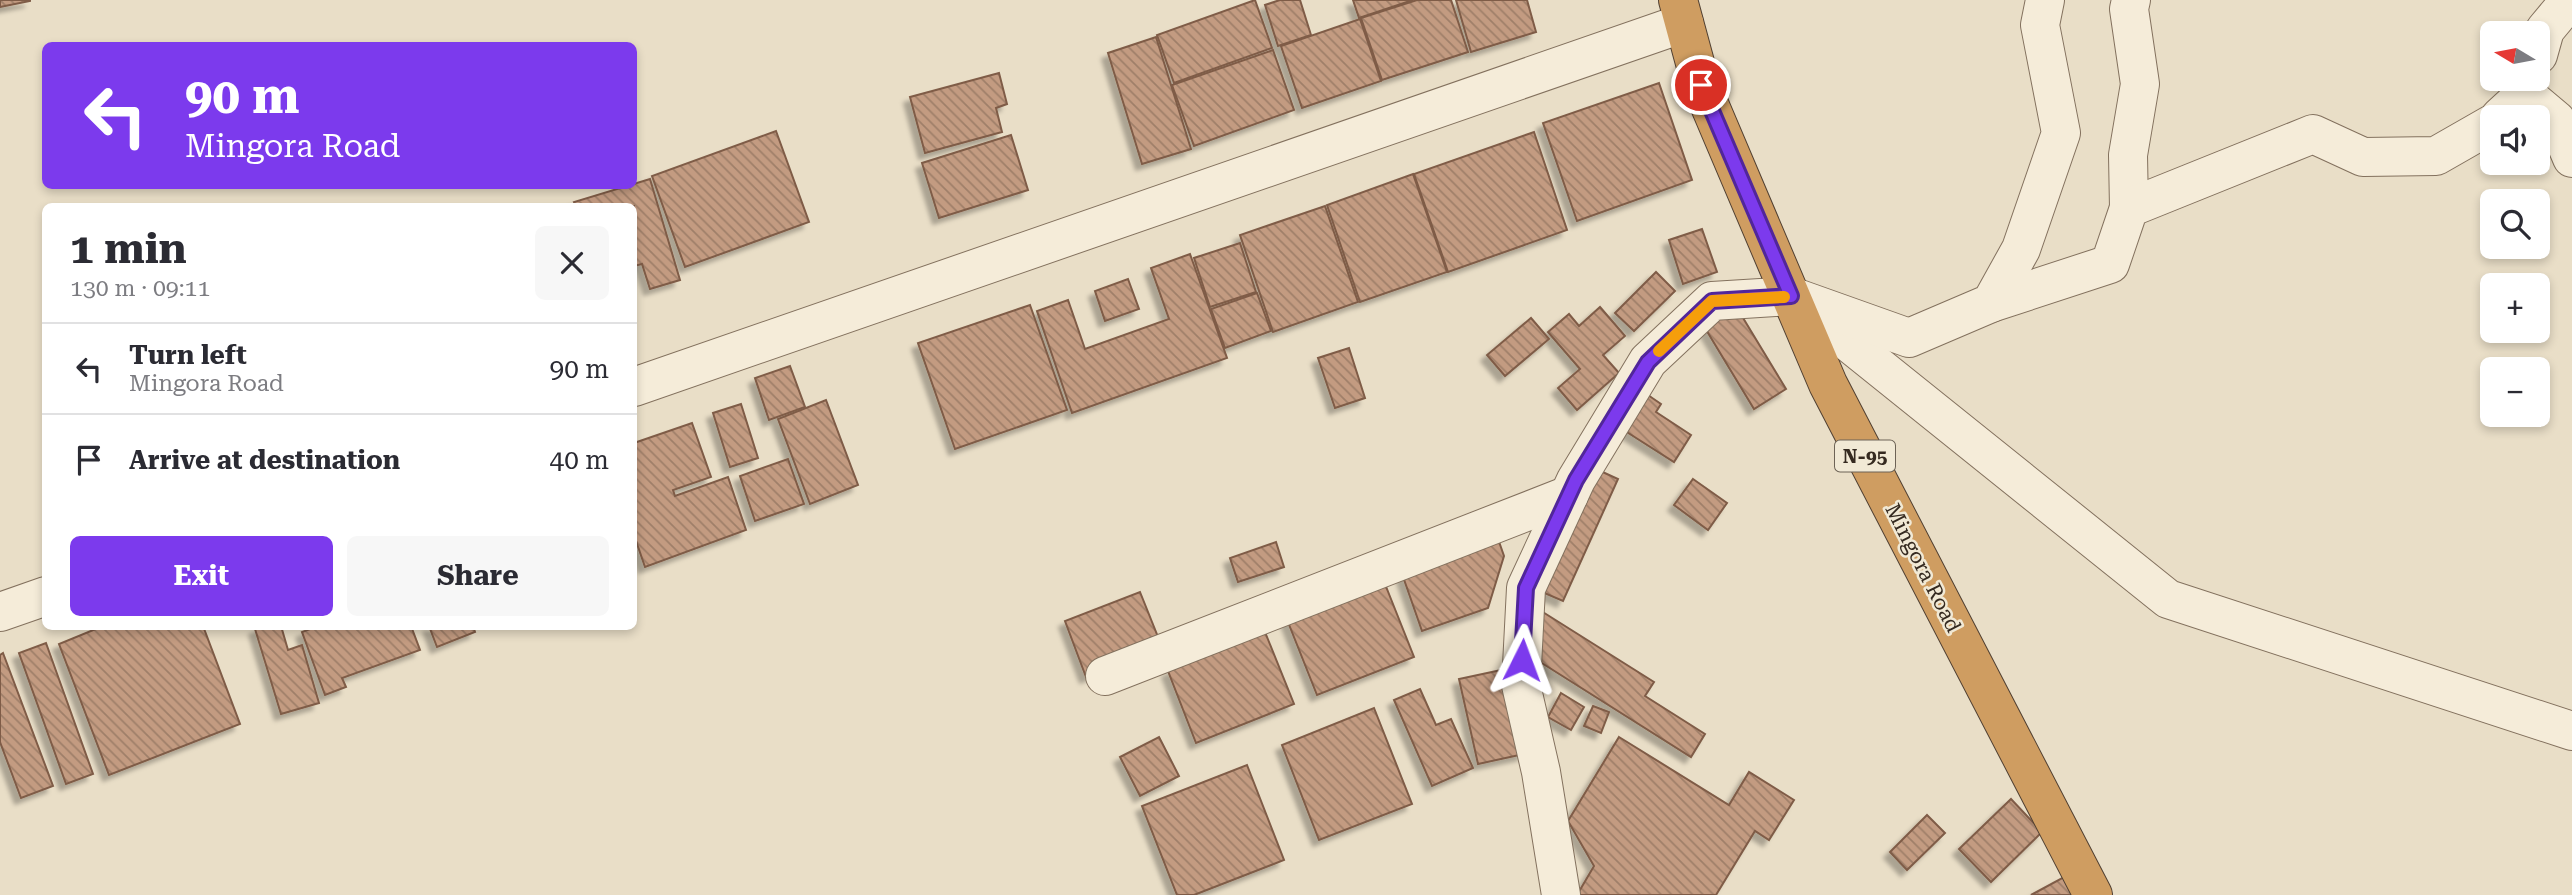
<!DOCTYPE html>
<html lang="en">
<head>
<meta charset="utf-8">
<style>
  :root { --surface:#fff; --page:#f7f7f7; --text:#2b2b33; --muted:#7c7c81; --line:#e1e1e2; --accent:#7c3aed }
  body { margin:0; font-family:"Roboto Serif",serif; background:var(--page); color:var(--text); height:100vh; display:flex; flex-direction:column; font-size:26px; white-space:nowrap }
  * { box-sizing:border-box; margin:0 }
  p { font-size:23px; color:var(--muted) }
  .icon { flex:none; width:38px; height:38px; fill:none; stroke:currentColor; stroke-width:2; stroke-linecap:round; stroke-linejoin:round }
  .map { position:relative; flex:1; overflow:hidden }
  .sheet { position:absolute; left:42px; top:203px; width:595px; height:427px; display:flex; flex-direction:column; background:var(--surface); border-radius:10px; box-shadow:0 4px 10px #0003 }
  .sheet>* { flex:none }
  .top-card { position:absolute; left:42px; top:42px; width:595px; height:147px; border-radius:10px; box-shadow:0 4px 10px #0003; background:#7c3aed; color:#fff; overflow:hidden }
  .needle { width:46px; rotate:280deg }
  .tools { position:absolute; left:2480px; top:21px; display:grid; gap:14px }
  .tools a { display:grid; place-items:center; width:70px; height:70px; border-radius:10px; background:var(--surface); box-shadow:0 4px 10px #0003; font-size:35px }
  .pin { position:absolute; display:grid; place-items:center; width:60px; height:60px; color:#fff; margin:-30px; border:4px solid #fff; border-radius:50%; box-shadow:0 2px 7px #0007 }
  .me { position:absolute; width:77px; margin:-38px; rotate:3deg; stroke-linejoin:round; filter:drop-shadow(0 0 5px #0008) }
  .turn { display:flex; align-items:center; gap:24px; height:147px; padding:0 28px; font-size:32px }
  .turn .icon { width:91px; height:91px; stroke-width:2.5 }
  .turn b { display:block; font-size:49px; line-height:60px }
  .round { display:grid; place-items:center; flex:none; width:74px; height:74px; border-radius:10px; background:var(--page) }
  .headline { display:flex; align-items:center; justify-content:space-between; height:119px; padding:0 28px }
  h1 { font-size:42px; font-weight:700; line-height:52px }
  .primary-button { display:flex; gap:14px; margin-top:auto; padding:14px 28px }
  .primary-button a { flex:1; height:80px; border-radius:10px; background:var(--accent); color:#fff; font-size:28px; font-weight:700; line-height:80px; text-align:center }
  .primary-button a+a { background:var(--page); color:var(--text) }
  ul { padding:0; list-style:none }
  li { display:flex; align-items:center; gap:21px; height:91px; padding:0 28px; border-top:2px solid var(--line) }
  li div { flex:1 }
  li b { display:block; font-size:26px }
  li em { font-style:normal }
  .map>svg:first-child { display:block }
  .building { fill:url(#building-back-hatch); stroke:#7f5c47; stroke-width:2; filter:url(#shadow) }
  .lines { fill:none; stroke-linecap:round; stroke-linejoin:round }
  .street-casing { stroke:#83715e; stroke-width:40 }
  .highway-casing { stroke:#514032; stroke-width:40 }
  .street { stroke:#f5ecd9; stroke-width:38 }
  .highway { stroke:#cf9d61; stroke-width:38 }
  .route-casing { stroke:#51269a; stroke-width:18 }
  .route { stroke:#7c3aed; stroke-width:12 }
  .slow { stroke:#f59e0b; stroke-width:12 }
  .labels { text-anchor:middle; stroke-width:5; stroke-linejoin:round; paint-order:stroke }
  .shield { fill:#f1e9d5; stroke:#6d6356; stroke-width:2 }
  .shield-label { font-size:19px; font-weight:bold; fill:#352a20 }
  .street-label { font-size:21px; fill:#352a20; stroke:#f1e9d5 }
</style>
</head>
<body>
<div class="map">
<svg width="2572" height="895" viewBox="0 0 2572 895">
  <defs>
    <pattern id="building-back-hatch" width="6" height="6" patternUnits="userSpaceOnUse" patternTransform="scale(1.75)"><rect width="6" height="6" fill="#c39b81"/><path d="M-1 5l2 2M0 0l6 6M5-1l2 2" fill="none" stroke="#9f7f69"/></pattern>
    <filter id="shadow"><feDropShadow dx="-6" dy="6" stdDeviation="2" flood-color="#0004"/></filter>
  </defs>
  <rect width="100%" height="100%" fill="#e9dec7"/>
  <g class="building">
    <path d="M0 0H30V1L0 7Z"/>
    <path d="M1255 0 1272 48 1174 83 1157 35Z"/>
    <path d="M1280 0H1300L1311 35 1278 46 1265 5Z"/>
    <path d="M1353 0H1413L1359 18Z"/>
    <path d="M1417 0H1451L1468 52 1382 80 1361 18Z"/>
    <path d="M1456 0H1527L1536 32 1471 52Z"/>
    <path d="M1360 19 1381 81 1302 108 1281 46Z"/>
    <path d="M1156 37 1191 149 1142 164 1108 53Z"/>
    <path d="M1273 50 1294 110 1194 146 1172 85Z"/>
    <path d="M999 73 1007 104 996 108 1002 132 925 153 910 97Z"/>
    <path d="M1659 83 1692 180 1577 221 1543 123Z"/>
    <path d="M776 131 809 222 685 267 652 176Z"/>
    <path d="M1534 132 1567 230 1448 272 1414 174Z"/>
    <path d="M1011 135 1028 190 939 218 922 163Z"/>
    <path d="M1413 174 1447 272 1360 302 1327 205Z"/>
    <path d="M650 179 680 280 650 289 642 264 634 266V206H576L574 202Z"/>
    <path d="M1325 206 1358 302 1273 332 1240 235Z"/>
    <path d="M1702 229 1717 272 1683 284 1669 240Z"/>
    <path d="M1240 243 1256 292 1210 307 1194 258Z"/>
    <path d="M1190 254 1227 358 1072 413 1037 311 1068 300 1085 349 1169 319 1151 268Z"/>
    <path d="M1656 272 1675 291 1634 331 1615 313Z"/>
    <path d="M1128 279 1139 309 1105 321 1095 291Z"/>
    <path d="M1257 293 1271 331 1225 348 1211 309Z"/>
    <path d="M1734 303 1786 389 1754 409 1702 323Z"/>
    <path d="M1030 305 1067 410 955 449 918 343Z"/>
    <path d="M1600 307 1625 336 1603 355 1619 373 1577 410 1558 388 1580 369 1548 332 1569 314 1579 326Z"/>
    <path d="M1531 318 1549 339 1505 376 1487 355Z"/>
    <path d="M1349 348 1365 398 1335 408 1318 358Z"/>
    <path d="M790 366 805 407 769 420 755 378Z"/>
    <path d="M1645 393 1661 404 1656 412 1691 435 1674 462 1622 429Z"/>
    <path d="M826 400 858 485 810 504 778 419Z"/>
    <path d="M741 404 758 458 730 467 713 413Z"/>
    <path d="M692 423 711 477 673 490 675 496 728 477 746 530 645 567 634 535V516L636 515 634 507V443Z"/>
    <path d="M788 459 804 504 755 521 740 476Z"/>
    <path d="M1596 469 1618 479 1563 601 1542 592Z"/>
    <path d="M1693 479 1727 503 1708 530 1674 505Z"/>
    <path d="M1496 533 1504 556 1488 608 1422 631 1400 568Z"/>
    <path d="M1276 542 1284 567 1238 582 1230 558Z"/>
    <path d="M1383 579 1414 657 1317 695 1286 617Z"/>
    <path d="M1140 592 1162 647 1086 677 1065 621Z"/>
    <path d="M1538 609 1654 682 1645 696 1705 734 1691 757 1537 660Z"/>
    <path d="M103 626H203L240 724 109 775 59 644Z"/>
    <path d="M264 626H281L288 650 302 645 319 703 281 714 255 629Z"/>
    <path d="M318 626H411L420 650 342 678 346 687 325 695 302 632Z"/>
    <path d="M429 626H473L475 632 437 647Z"/>
    <path d="M1265 632 1294 704 1196 743 1168 671Z"/>
    <path d="M46 643 93 774 66 784 19 653Z"/>
    <path d="M3 653 53 786 21 798 0 742V655Z"/>
    <path d="M1506 669 1524 754 1478 764 1459 679Z"/>
    <path d="M1420 689 1436 725 1451 719 1473 768 1432 786 1394 700Z"/>
    <path d="M1561 693 1584 707 1571 730 1548 717Z"/>
    <path d="M1593 706 1609 712 1601 733 1584 726Z"/>
    <path d="M1374 708 1412 804 1319 840 1282 745Z"/>
    <path d="M1159 737 1179 776 1140 796 1120 757Z"/>
    <path d="M1619 737 1729 805 1749 772 1794 800 1769 840 1755 831 1716 895H1577L1594 866 1568 821Z"/>
    <path d="M1247 765 1284 860 1194 895H1177L1142 806Z"/>
    <path d="M2011 799 2042 832 1991 882 1959 849Z"/>
    <path d="M1927 815 1945 833 1907 870 1890 852Z"/>
    <path d="M2064 877 2074 895H2031Z"/>
  </g>
  <g class="lines">
    <defs>
      <g id="street">
        <path d="M2538 55 2545 30 2570 0"/>
        <path d="M2500 117 2525 94 2556 120 2572 158"/>
        <path d="M2129 208 2128 155 2140 84 2129 9 2131 0"/>
        <path d="M1991 303 2110 264 2129 208 2313 134 2363 157 2436 156 2492 124"/>
        <path d="M1813 314 2168 599 2572 731"/>
        <path d="M634 387 1684 23"/>
        <path d="M0 612 46 596"/>
        <path d="M1105 676 1569 495"/>
        <path d="M1561 895 1541 772 1521 685 1526 588 1576 480 1648 361 1712 301 1791 296 1909 338 1991 303 2021 249 2061 133 2040 25 2045 0"/>
      </g>
      <path id="highway" d="M1678 0 1701 85 1828 384 2093 895"/>
    </defs>
    <use href="#street" class="street-casing"/>
    <use href="#highway" class="highway-casing"/>
    <use href="#street" class="street"/>
    <use href="#highway" class="highway"/>
  </g>
  <g class="lines">
    <defs>
      <path id="route" d="M1522 660 1526 588 1576 480 1648 362 1712 301 1791 296 1701 85"/>
    </defs>
    <use href="#route" class="route-casing"/>
    <use href="#route" class="route"/>
    <path class="slow" d="M1659 351 1712 301 1784 297"/>
  </g>
  <g class="labels">
    <rect class="shield" x="1835" y="440.5" width="60" height="31" rx="5"/>
    <g class="shield-label">
      <text x="1865" y="463">N-95</text>
    </g>
    <g class="street-label">
      <text transform="translate(1923 568) rotate(63)" y="7">Mingora Road</text>
    </g>
  </g>
</svg>
<div class="tools">
<a><svg class="needle" viewBox="-14 -14 28 28"><path d="M0-13l5 13h-10z" fill="#e53935"/><path d="M0 13l5-13h-10z" fill="#7c7c81"/></svg></a>
<a><svg class="icon" aria-label="sound" viewBox="0 0 24 24"><path d="M4 9h4l5-4v14l-5-4H4zM17 9q2 3 0 6"/></svg></a>
<a><svg class="icon" aria-label="search" viewBox="0 0 24 24"><circle cx="10" cy="10" r="6"/><path d="M15 15l6 6"/></svg></a>
<a>+</a>
<a>−</a>
</div>
<div class="pin" style="left:1701px;top:85px;background:#d93025"><svg class="icon" aria-label="arrive" viewBox="0 0 24 24"><path d="M6 21V4h12l-3 4 3 4H6"/></svg></div>
<svg class="me" style="left:1522px;top:660px" viewBox="-20 -20 40 40"><path d="M0-17L14 15 0 8-14 15z" fill="#7c3aed" stroke="#fff" stroke-width="4"/></svg>
<div class="top-card">
<div class="turn"><svg class="icon" aria-label="left" viewBox="0 0 24 24"><path d="M17 20v-9H6M10 6l-5 5 5 5"/></svg><div><b>90 m</b>Mingora Road</div></div>
</div>
<section class="sheet">
<div class="headline"><div><h1>1 min</h1><p>130 m · 09:11</p></div><a class="round"><svg class="icon" aria-label="close" viewBox="0 0 24 24"><path d="M6 6l12 12M18 6L6 18"/></svg></a></div>
<ul>
<li><svg class="icon" aria-label="left" viewBox="0 0 24 24"><path d="M17 20v-9H6M10 6l-5 5 5 5"/></svg><div><b>Turn left</b><p>Mingora Road</p></div><em>90 m</em></li>
<li><svg class="icon" aria-label="arrive" viewBox="0 0 24 24"><path d="M6 21V4h12l-3 4 3 4H6"/></svg><div><b>Arrive at destination</b></div><em>40 m</em></li>
</ul>
<div class="primary-button"><a>Exit</a><a>Share</a></div>
</section>
</div>
</body>
</html>
